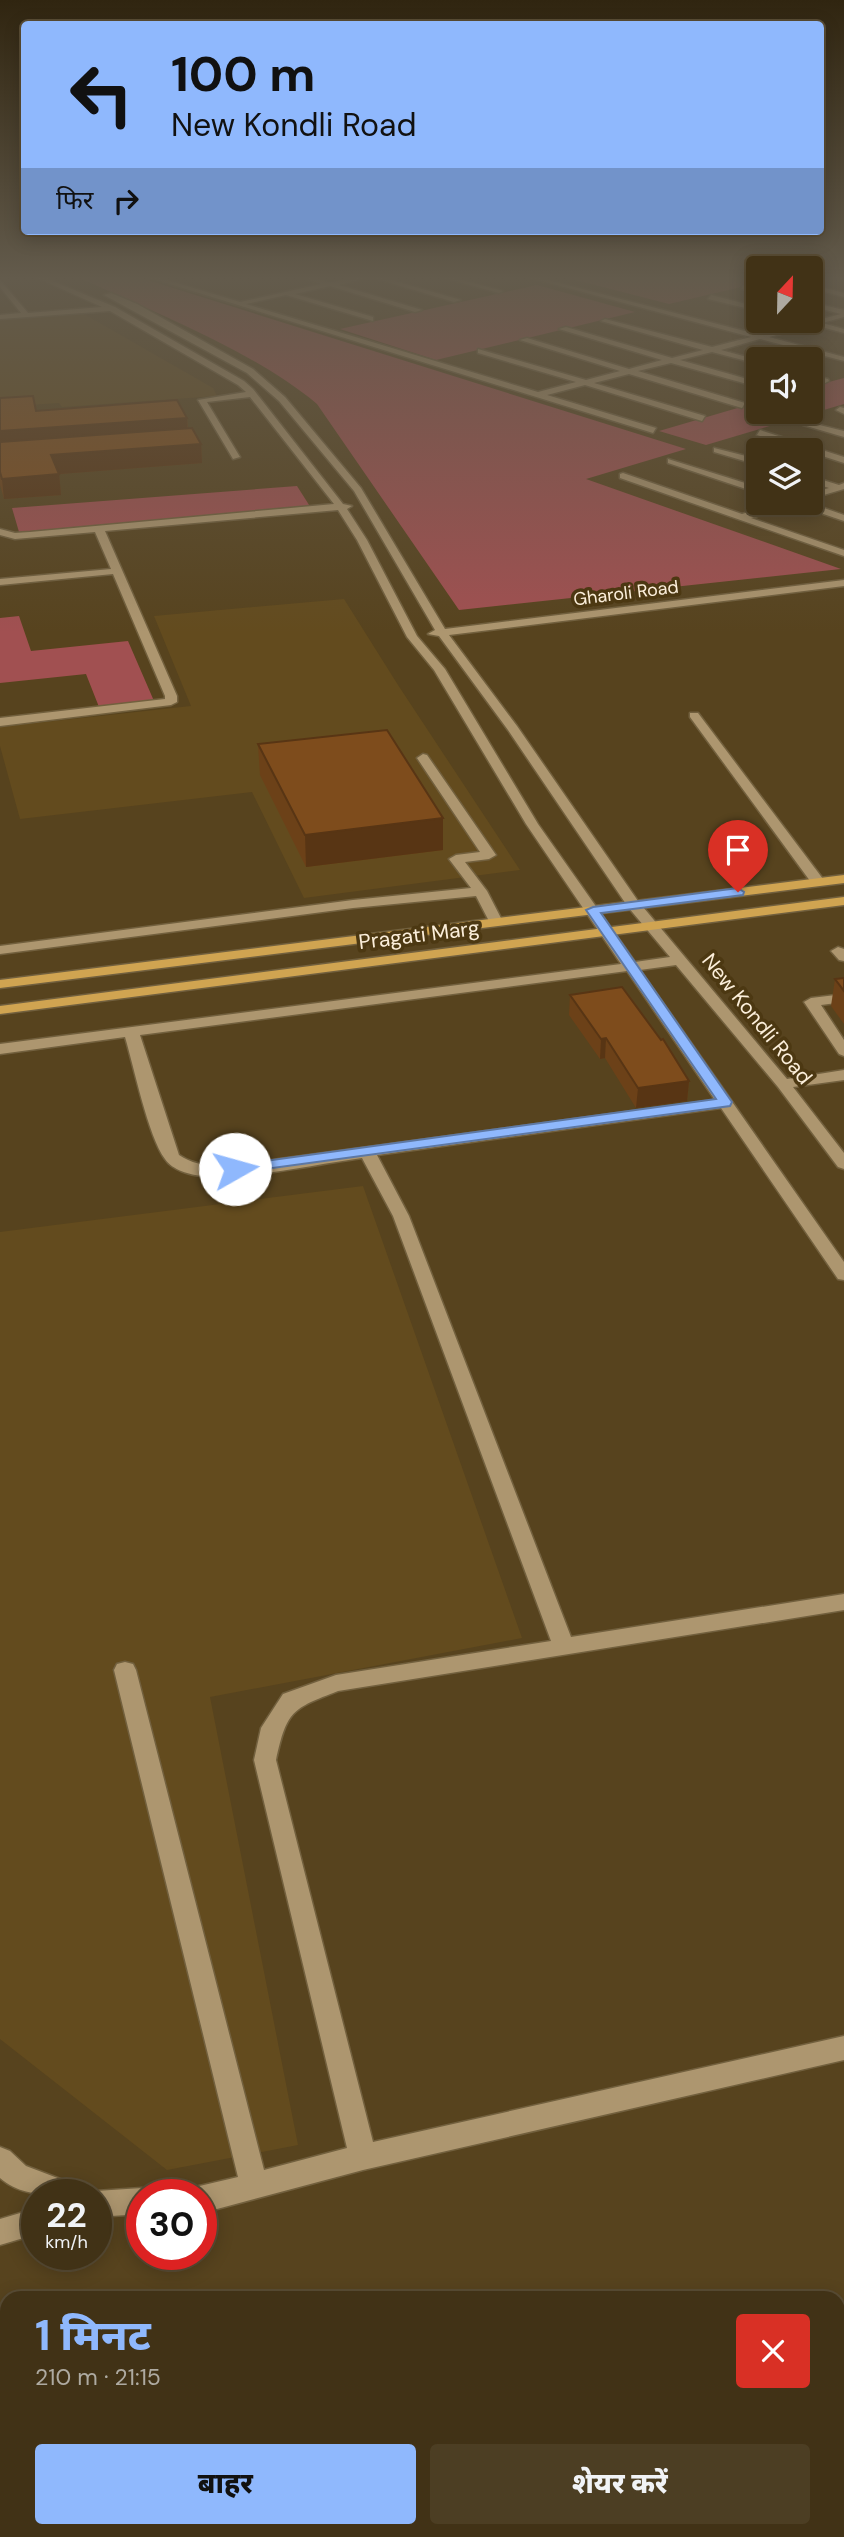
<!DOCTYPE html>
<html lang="hi">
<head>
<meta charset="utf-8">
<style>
  :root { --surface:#413216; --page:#4c3e23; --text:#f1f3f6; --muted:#aeaaa1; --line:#5a4d35; --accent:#8fb8fd }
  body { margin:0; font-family:"DM Sans","Noto Sans Devanagari",sans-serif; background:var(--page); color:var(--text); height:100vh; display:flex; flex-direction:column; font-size:26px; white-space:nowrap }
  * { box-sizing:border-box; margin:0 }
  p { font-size:23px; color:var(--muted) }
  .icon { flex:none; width:38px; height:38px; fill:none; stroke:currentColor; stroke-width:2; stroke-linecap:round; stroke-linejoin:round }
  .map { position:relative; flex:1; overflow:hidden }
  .side { position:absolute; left:0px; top:2291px; width:845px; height:247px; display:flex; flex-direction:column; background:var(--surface); border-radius:21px 21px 0 0; box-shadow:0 4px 18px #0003,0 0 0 2px var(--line) }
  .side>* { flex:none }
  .hud { position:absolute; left:21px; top:21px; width:803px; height:214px; border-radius:7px; box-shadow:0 4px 18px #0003,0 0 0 2px var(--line); background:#8fb8fd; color:#111; overflow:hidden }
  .needle { width:46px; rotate:22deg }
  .buttons { position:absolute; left:746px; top:256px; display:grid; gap:14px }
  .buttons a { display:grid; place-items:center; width:77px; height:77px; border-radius:7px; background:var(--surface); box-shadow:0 4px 18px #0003,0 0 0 2px var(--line); font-size:35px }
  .speed { position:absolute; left:21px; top:2179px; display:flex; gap:14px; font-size:35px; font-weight:700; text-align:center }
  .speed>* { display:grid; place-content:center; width:91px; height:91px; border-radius:50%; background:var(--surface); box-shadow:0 4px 18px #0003,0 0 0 2px var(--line); line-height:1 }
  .speed small { font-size:18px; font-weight:400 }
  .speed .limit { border:10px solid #d22; background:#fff; color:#111 }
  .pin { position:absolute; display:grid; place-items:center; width:60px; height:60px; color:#fff; margin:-72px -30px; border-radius:50% 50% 50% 0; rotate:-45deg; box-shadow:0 0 7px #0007 }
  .pin .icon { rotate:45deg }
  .me { position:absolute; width:77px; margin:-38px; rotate:83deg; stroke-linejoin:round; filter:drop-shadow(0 0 5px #0008) }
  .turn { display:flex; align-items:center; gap:24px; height:147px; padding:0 35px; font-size:32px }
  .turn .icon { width:91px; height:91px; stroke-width:2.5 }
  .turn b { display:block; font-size:49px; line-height:60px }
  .then { display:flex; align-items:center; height:66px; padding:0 35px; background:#0003; gap:14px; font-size:26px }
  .round { display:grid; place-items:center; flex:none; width:74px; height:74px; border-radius:7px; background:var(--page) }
  .summary { display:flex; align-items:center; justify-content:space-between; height:119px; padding:0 35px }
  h1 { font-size:42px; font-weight:800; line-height:52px; color:var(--accent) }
  .primary-button { display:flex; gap:14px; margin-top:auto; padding:14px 35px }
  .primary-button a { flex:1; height:80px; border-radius:7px; background:var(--accent); color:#111; font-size:28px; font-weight:800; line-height:80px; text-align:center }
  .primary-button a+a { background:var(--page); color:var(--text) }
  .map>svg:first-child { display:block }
  .built { fill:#634b1e }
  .green { fill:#a15051 }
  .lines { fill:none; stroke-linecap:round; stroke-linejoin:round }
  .minor-casing { stroke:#72603e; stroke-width:3 }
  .major-casing { stroke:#72603e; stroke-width:3 }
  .minor { fill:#ad966f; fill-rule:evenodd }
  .major { fill:#d0a451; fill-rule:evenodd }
  .wall { fill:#6c4118 }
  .shaded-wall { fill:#583514 }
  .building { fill:#7e4c1c; stroke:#583514; stroke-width:2 }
  .route { fill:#8fb8fd; stroke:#5d78a4; stroke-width:2 }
  .labels { text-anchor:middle; stroke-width:7; stroke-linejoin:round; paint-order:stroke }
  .far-street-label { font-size:18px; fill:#fcefdb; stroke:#4c3812 }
  .street-label { font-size:21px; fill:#fcefdb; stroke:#4c3812 }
</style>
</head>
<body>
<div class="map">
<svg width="844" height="2537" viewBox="0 0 844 2537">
  <rect width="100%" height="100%" fill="#57431e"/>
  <g class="built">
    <path d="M84 314 213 388 217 396 62 407 59 403 0 407V320Z"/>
    <path d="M344 599 398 685 520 870 304 898 252 792 20 819 0 746V727L191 706 154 616Z"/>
    <path d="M363 1186 522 1638 210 1697 298 2145 167 2170 0 2039V1232Z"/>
  </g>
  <g class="green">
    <path d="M78 277H138L686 449 586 479 841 569 459 610 317 404C252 350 155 313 78 277Z"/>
    <path d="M575 277H758V283L669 304 568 278Z"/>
    <path d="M537 285 635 312 436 360 340 329Z"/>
    <path d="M844 378V404L706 445 659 431 758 402V411H810V387Z"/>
    <path d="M297 486 311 508 19 532 12 508Z"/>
    <path d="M19 616 31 651 128 641 154 701 99 707 86 674 0 683V618Z"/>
  </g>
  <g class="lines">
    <defs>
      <g id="minor">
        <path d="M35 277H43L115 307 244 381 253 389 343 504 352 506 347 509 367 540 417 636 445 669 538 824 635 962 670 957 628 907 508 730 439 636 428 634 435 630 354 491 279 401 247 373 104 295 111 293 137 304 253 369 285 397 361 488 445 629 844 580V586L449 635 517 726 638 901 787 1079 844 1070V1080L793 1087 844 1153V1169L838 1167 778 1087 676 965 640 970 844 1262V1280L838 1279 721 1108 377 1155 409 1216 571 1637 844 1594V1610L338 1691C292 1709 287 1710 276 1760L373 2142 844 2036V2060L363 2170 217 2209 201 2210V2194H188L191 2188 238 2177 114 1670 117 1664 125 1662 133 1664 136 1670 264 2170 347 2148 254 1760 261 1728 283 1694 336 1675 551 1641 393 1216 362 1158C317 1164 246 1180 203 1176 190 1175 172 1170 165 1159 148 1136 134 1067 125 1037L0 1054V1044L621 964 526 824 434 670 407 637 357 540 338 510 105 531 177 696V702L171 705 0 726V718L165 699V696L113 574 0 585V579L111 569 95 532 15 539 0 535V529L15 533 30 532 334 504 250 397 207 402 240 457 233 459 198 400 246 392 238 385 110 311 0 319V315L21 313 0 287V280L28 313 102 307ZM627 971 715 1100 250 1163C225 1165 201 1170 179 1155L140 1035Z"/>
        <path d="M147 277H157L240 302 321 284 302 277 330 282 369 277 339 285 422 310 415 312 330 286 295 294 373 317V321L286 295 246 304 538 392 576 382 478 353V349L586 380 620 371 520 340 527 338 629 369 662 360 559 329 566 327 672 358 703 350 601 321 605 319 712 347 751 337 527 277H536L760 335 841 314 810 306V302L844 310V317L822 323 844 329V333L814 325 769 337 844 357V361L760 339 721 350 758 360V364L712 352 680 360 758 382V387L671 363 638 371 745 403 742 408 629 374 594 383 705 416 702 421 585 385 547 395 656 428 653 433Z"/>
        <path d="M371 277H381L461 300 454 302Z"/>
        <path d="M441 277H451L503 291 499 293Z"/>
        <path d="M834 277H844V280L836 278Z"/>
        <path d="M810 284 844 293V297L810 288Z"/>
        <path d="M742 285 758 289V293L742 289Z"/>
        <path d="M711 295 758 307V311L708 299Z"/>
        <path d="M810 375 828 379 829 381 825 383 810 380Z"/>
        <path d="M840 407 844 408V414L836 410Z"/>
        <path d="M803 421 844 431V437L803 425Z"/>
        <path d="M760 430 844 457V463L757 435Z"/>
        <path d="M714 448 758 459V465L714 452Z"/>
        <path d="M668 459 758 487V493L668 463Z"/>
        <path d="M623 473 742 514 781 502H807L844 515V521L794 504 751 518 844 550V556L620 478V474Z"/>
        <path d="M810 476 839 485 844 483V489L810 499V493L829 488 810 482Z"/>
        <path d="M690 713H698L823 879V885H813L690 717Z"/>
        <path d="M423 754 427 755 496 855 489 859 465 862 487 891 503 922 501 925H491L476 896 353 908 0 954V946L353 900 471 888 449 859 456 855 480 852 417 758Z"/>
        <path d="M838 947 844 949V961L839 960 831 951Z"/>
        <path d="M844 994V1002L821 1005 844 1040V1056L839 1054 804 1002 811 998Z"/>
        <path d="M0 2147 10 2151 26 2166 76 2185 79 2194C50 2194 23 2198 0 2178Z"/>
        <path d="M142 2188 153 2194H142V2214L96 2217V2194H87L96 2191Z"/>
        <path d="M37 2208V2234L0 2245V2219Z"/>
        <path d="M276 2530H324V2531L322 2537H274Z"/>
      </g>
      <g id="major">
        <path d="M844 875V883L0 988V980Z"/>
        <path d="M844 897V905L0 1014V1006Z"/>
      </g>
    </defs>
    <use href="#minor" class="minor-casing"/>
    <use href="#major" class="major-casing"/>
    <use href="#minor" class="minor"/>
    <use href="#major" class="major"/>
  </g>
  <g class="wall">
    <path d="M0 398 36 411 187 418 188 428 201 444 202 463 59 474 61 495 4 499 0 485Z"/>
    <path d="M258 744 443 818V850L306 867 260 775Z"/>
    <path d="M844 978V1024L831 1006 835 979Z"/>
    <path d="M570 995 689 1081 687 1101 636 1108 605 1058 600 1059 569 1015Z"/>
  </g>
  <g class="shaded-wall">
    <path d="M187 418 188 438 0 450V431Z"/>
    <path d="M201 444 202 463 59 474 61 495 4 499 2 479 51 455Z"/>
    <path d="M443 818V850L306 867 305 835Z"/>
    <path d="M606 1038 605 1058 600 1059 601 1039Z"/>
    <path d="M689 1081 687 1101 636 1108 638 1088Z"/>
  </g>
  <g class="building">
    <path d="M33 396 36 411 177 400 187 418 0 431V398Z"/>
    <path d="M192 428 201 444 51 455 59 474 2 479 0 472V442Z"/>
    <path d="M387 730 443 818 305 835 258 744Z"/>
    <path d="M844 978V991L835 979Z"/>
    <path d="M622 987 661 1040 663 1039 689 1081 638 1088 606 1038 601 1039 570 995Z"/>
  </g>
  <linearGradient id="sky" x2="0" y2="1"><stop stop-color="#302510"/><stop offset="0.44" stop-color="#635b4c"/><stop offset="1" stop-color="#635b4c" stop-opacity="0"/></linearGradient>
  <rect width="844" height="632" fill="url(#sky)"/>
  <path class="route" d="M738 888 744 892 743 895 601 913 732 1102 730 1106 235 1173 228 1169 235 1165 716 1099 586 910 593 907Z"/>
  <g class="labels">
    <g class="far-street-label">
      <text transform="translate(626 593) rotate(-7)" y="6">Gharoli Road</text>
    </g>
    <g class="street-label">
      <text transform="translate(419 935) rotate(-7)" y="7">Pragati Marg</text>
      <text transform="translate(757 1019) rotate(51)" y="7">New Kondli Road</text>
    </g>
  </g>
</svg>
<div class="buttons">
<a><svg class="needle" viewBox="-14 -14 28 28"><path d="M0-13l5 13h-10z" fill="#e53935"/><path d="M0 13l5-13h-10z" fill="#aeaaa1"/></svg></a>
<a><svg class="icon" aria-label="sound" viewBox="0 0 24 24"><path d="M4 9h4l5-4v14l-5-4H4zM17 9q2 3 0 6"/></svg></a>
<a><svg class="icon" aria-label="layers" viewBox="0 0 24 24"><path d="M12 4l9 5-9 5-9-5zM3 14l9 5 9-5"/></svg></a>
</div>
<div class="speed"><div>22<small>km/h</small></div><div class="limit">30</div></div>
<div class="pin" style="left:738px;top:892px;background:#d93025"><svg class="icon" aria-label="arrive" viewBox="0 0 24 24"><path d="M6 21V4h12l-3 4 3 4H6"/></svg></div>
<svg class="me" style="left:235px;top:1169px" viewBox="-20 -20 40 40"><circle r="19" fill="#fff"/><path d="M0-13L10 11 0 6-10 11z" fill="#8fb8fd"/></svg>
<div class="hud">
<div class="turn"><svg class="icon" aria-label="left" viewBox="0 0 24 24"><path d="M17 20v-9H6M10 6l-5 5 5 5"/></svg><div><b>100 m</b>New Kondli Road</div></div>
<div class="then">फिर<svg class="icon" aria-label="right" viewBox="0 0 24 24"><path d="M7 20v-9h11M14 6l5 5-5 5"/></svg></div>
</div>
<section class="side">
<div class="summary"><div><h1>1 मिनट</h1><p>210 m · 21:15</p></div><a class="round" style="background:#d93025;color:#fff"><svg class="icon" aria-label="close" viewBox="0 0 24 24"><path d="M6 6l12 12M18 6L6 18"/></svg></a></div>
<div class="primary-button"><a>बाहर</a><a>शेयर करें</a></div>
</section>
</div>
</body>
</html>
